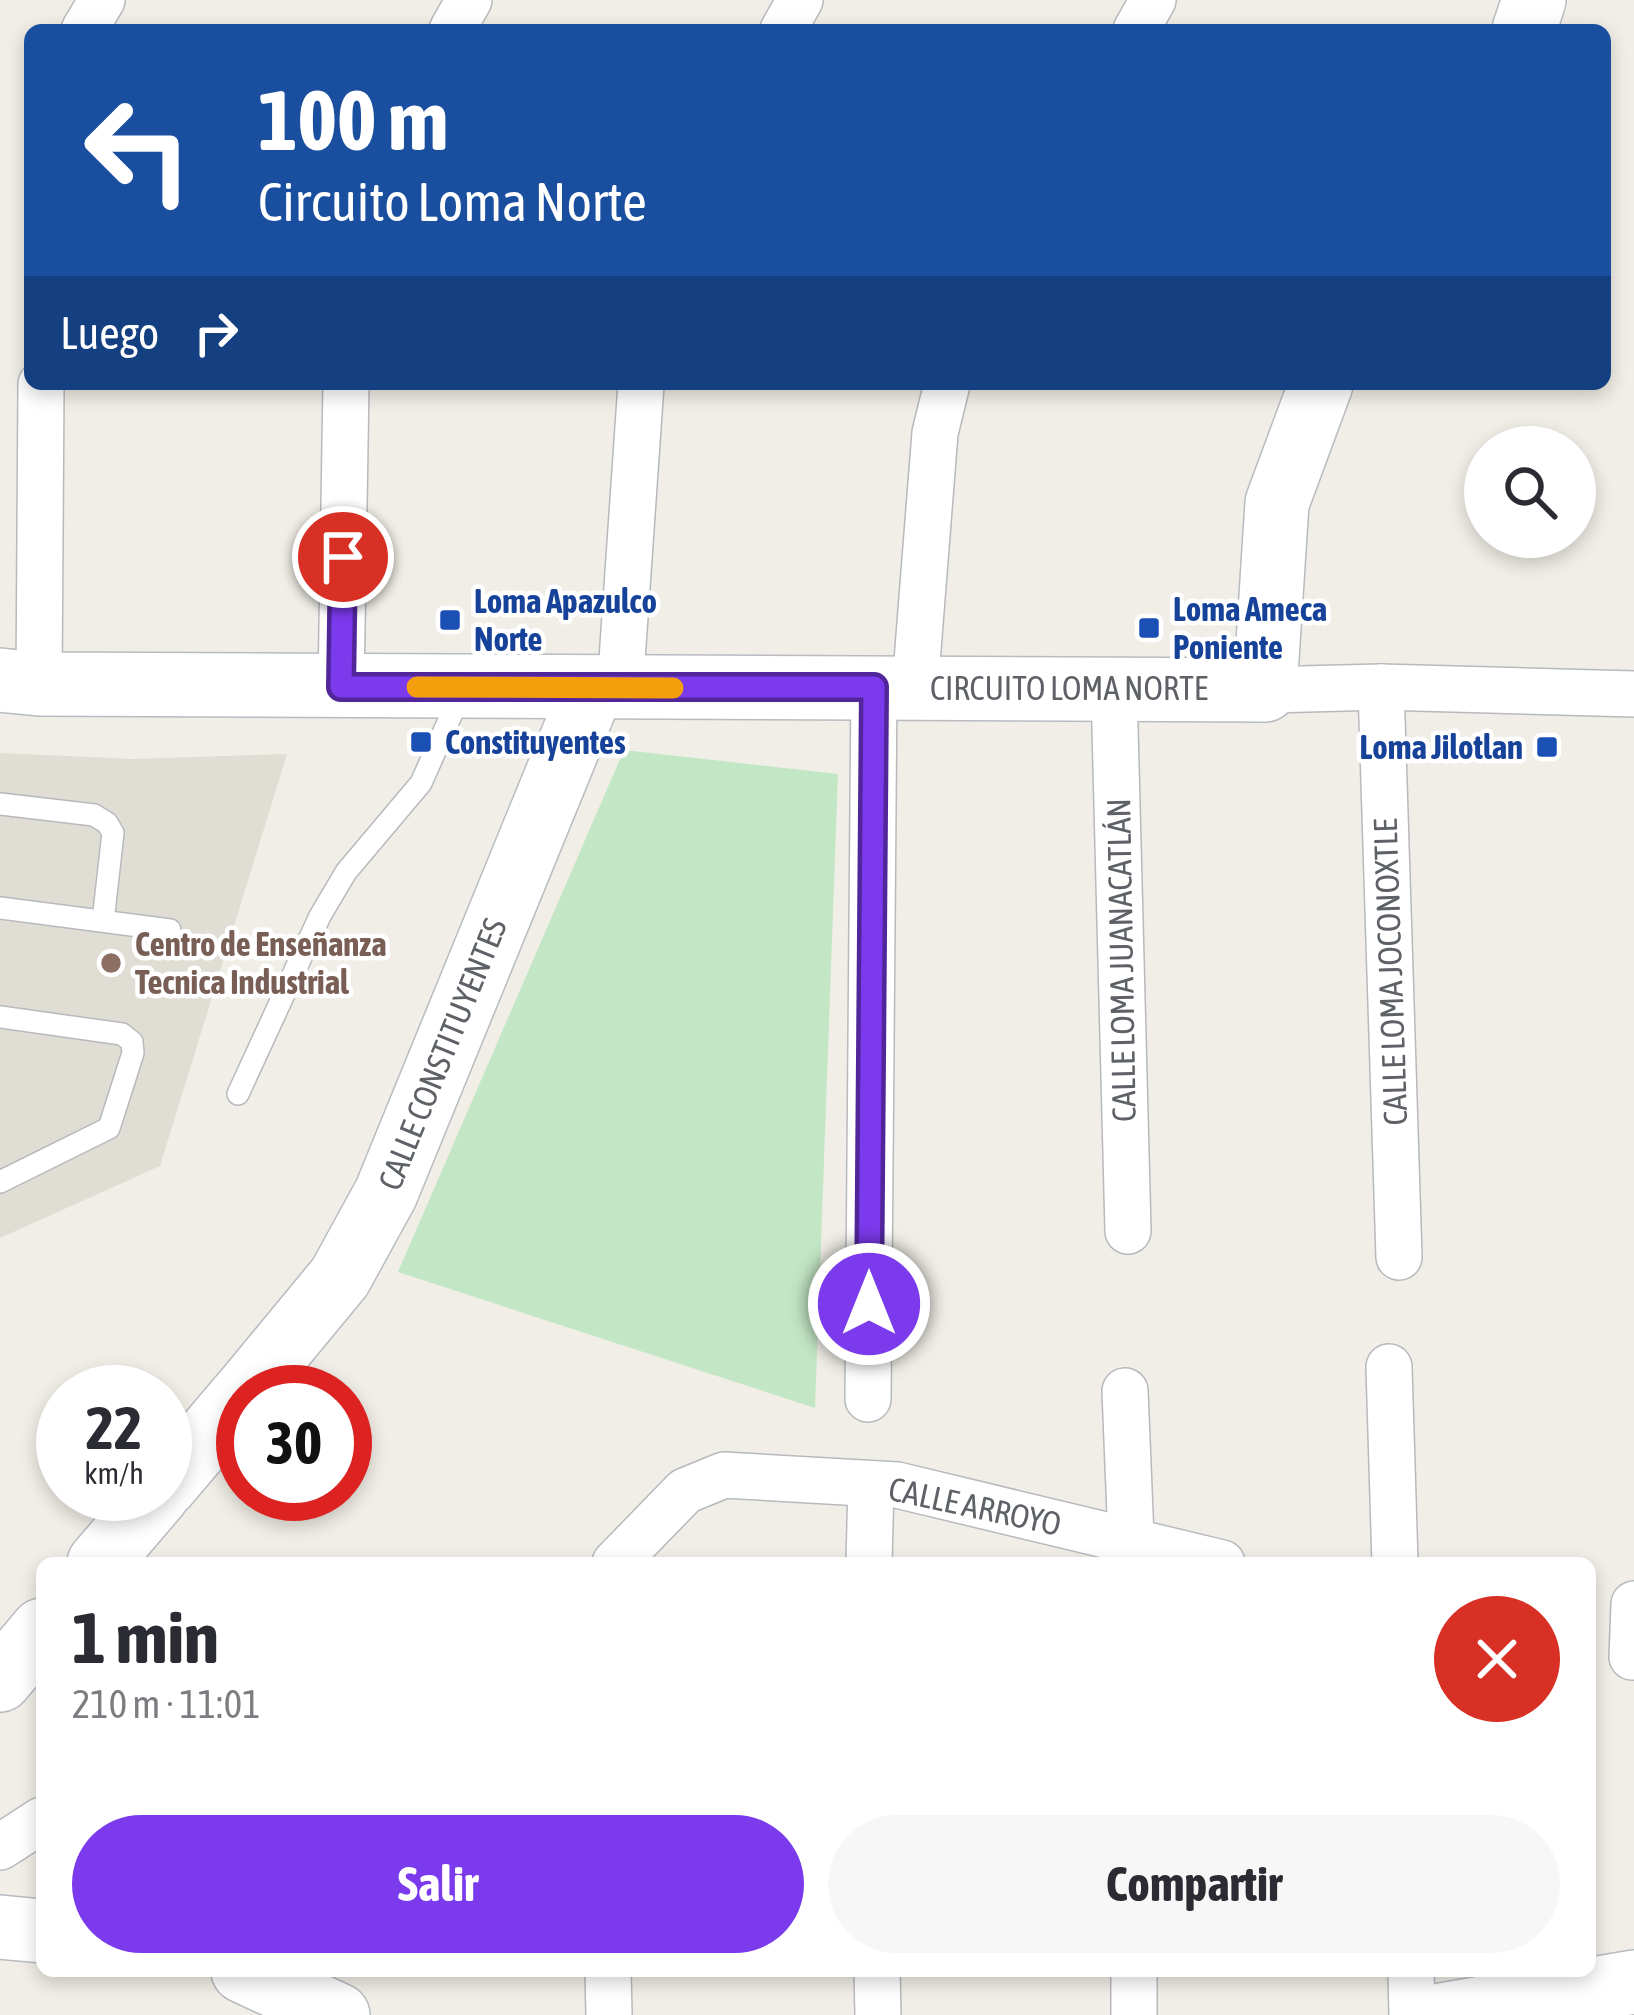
<!DOCTYPE html>
<html lang="es">
<head>
<meta charset="utf-8">
<style>
  :root { --surface:#fff; --page:#f7f7f7; --text:#2b2b33; --muted:#7c7c81; --accent:#7c3aed }
  body { margin:0; font-family:"Asap Condensed",sans-serif; background:var(--page); color:var(--text); height:100vh; display:flex; flex-direction:column; font-size:45px; white-space:nowrap }
  * { box-sizing:border-box; margin:0 }
  p { font-size:39px; color:var(--muted) }
  .icon { flex:none; width:66px; height:66px; fill:none; stroke:currentColor; stroke-width:2; stroke-linecap:round; stroke-linejoin:round }
  .map { position:relative; flex:1; overflow:hidden }
  .sheet { position:absolute; left:36px; top:1557px; width:1560px; height:420px; display:flex; flex-direction:column; background:var(--surface); border-radius:18px; box-shadow:0 6px 18px #0003 }
  .sheet>* { flex:none }
  .hud { position:absolute; left:24px; top:24px; width:1587px; height:366px; border-radius:18px; box-shadow:0 6px 18px #0003; background:#1a4fa0; color:#fff; overflow:hidden }
  .fabs { position:absolute; left:1464px; top:426px; display:grid; gap:24px }
  .fabs a { display:grid; place-items:center; width:132px; height:132px; border-radius:50%; background:var(--surface); box-shadow:0 6px 18px #0003; font-size:60px }
  .speed { position:absolute; left:36px; top:1365px; display:flex; gap:24px; font-size:60px; font-weight:700; text-align:center }
  .speed>* { display:grid; place-content:center; width:156px; height:156px; border-radius:50%; background:var(--surface); box-shadow:0 6px 18px #0003; line-height:1 }
  .speed small { font-size:30px; font-weight:400 }
  .speed .limit { border:18px solid #d22; background:#fff; color:#111 }
  .pin { position:absolute; display:grid; place-items:center; width:102px; height:102px; color:#fff; margin:-51px; border:6px solid #fff; border-radius:50%; box-shadow:0 3px 12px #0007 }
  .me { position:absolute; width:132px; margin:-66px; rotate:0deg; stroke-linejoin:round; filter:drop-shadow(0 0 9px #0008) }
  .turn { display:flex; align-items:center; gap:42px; height:252px; padding:0 36px; font-size:54px }
  .turn .icon { width:156px; height:156px; stroke-width:2.5 }
  .turn b { display:block; font-size:84px; line-height:102px }
  .then { display:flex; align-items:center; height:114px; padding:0 36px; background:#0003; gap:24px; font-size:45px }
  .round { display:grid; place-items:center; flex:none; width:126px; height:126px; border-radius:63px; background:var(--page) }
  .overview { display:flex; align-items:center; justify-content:space-between; height:204px; padding:0 36px }
  h1 { font-size:72px; font-weight:700; line-height:90px }
  .primary-button { display:flex; gap:24px; margin-top:auto; padding:24px 36px }
  .primary-button a { flex:1; height:138px; border-radius:72px; background:var(--accent); color:#fff; font-size:48px; font-weight:700; line-height:138px; text-align:center }
  .primary-button a+a { background:var(--page); color:var(--text) }
  .map>svg:first-child { display:block }
  .education { fill:#e0ddd4 }
  .green { fill:#c3e7c4 }
  .lines { fill:none; stroke-linecap:round; stroke-linejoin:round }
  .lane-casing { stroke:#b7b9bd; stroke-width:24 }
  .street-casing { stroke:#b7b9bd; stroke-width:48 }
  .secondary-casing { stroke:#b8bbc0; stroke-width:66 }
  .lane { stroke:#fff; stroke-width:21 }
  .street { stroke:#fff; stroke-width:45 }
  .secondary { stroke:#fff; stroke-width:63 }
  .route-casing { stroke:#51269a; stroke-width:30 }
  .route { stroke:#7c3aed; stroke-width:21 }
  .slow { stroke:#f59e0b; stroke-width:21 }
  .transit-dot { fill:#1a4fb4; stroke:#fff; stroke-width:4.5 }
  .education-dot { fill:#8d6e63; stroke:#fff; stroke-width:4.5 }
  .labels { text-anchor:middle; stroke-width:9; stroke-linejoin:round; paint-order:stroke }
  .transit-label { font-size:33px; font-weight:bold; fill:#164399; stroke:#fff; text-anchor:start }
  .street-label { font-size:33px; fill:#5e6267; stroke:#fff }
  .education-label { font-size:33px; font-weight:bold; fill:#785e54; stroke:#fff; text-anchor:start }
</style>
</head>
<body>
<div class="map">
<svg width="1634" height="2015" viewBox="0 0 1634 2015">
  <rect width="100%" height="100%" fill="#f0eee6"/>
  <path class="education" d="M0 753 133 759 287 754 160 1166 0 1238Z"/>
  <path class="green" d="M624 750 838 774 815 1408 398 1272Z"/>
  <g class="lines">
    <defs>
      <g id="lane">
        <path d="M0 804 94 815 107 823 113 833 103 921"/>
        <path d="M0 908 170 930"/>
        <path d="M0 1017 122 1034 132 1042 133 1053 109 1128 0 1182"/>
        <path d="M238 1094 320 916 346 872 421 783 461 693"/>
      </g>
      <g id="street">
        <path d="M84 30 102 0"/>
        <path d="M452 30 469 0"/>
        <path d="M783 30 800 0"/>
        <path d="M1136 30 1153 0"/>
        <path d="M39 684 41 384"/>
        <path d="M341 687 346 384"/>
        <path d="M915 687 935 433 947 384"/>
        <path d="M1381 687 1399 1257"/>
        <path d="M620 689 641 384"/>
        <path d="M1114 689 1128 1231"/>
        <path d="M1265 690 1381 687 1634 694"/>
        <path d="M1389 1367 1395 1563"/>
        <path d="M1125 1391 1132 1563"/>
        <path d="M868 1399 874 687"/>
        <path d="M615 1563 685 1491 724 1475 897 1485 1222 1563"/>
        <path d="M869 1563 871 1484"/>
        <path d="M1632 1657 1634 1604"/>
        <path d="M0 1847 42 1820"/>
        <path d="M608 1971 609 2015"/>
        <path d="M877 1971 878 2015"/>
        <path d="M1134 1971V2015"/>
        <path d="M1411 1971 1412 2015"/>
      </g>
      <g id="secondary">
        <path d="M1524 30 1534 0"/>
        <path d="M0 680 39 684 1265 690 1277 503 1321 384"/>
        <path d="M245 1392 340 1277 386 1193 592 689"/>
        <path d="M165 1486 243 1394"/>
        <path d="M99 1563 158 1494"/>
        <path d="M0 1680 42 1630"/>
        <path d="M0 1927 42 1931"/>
        <path d="M243 1971 338 2015"/>
        <path d="M1441 2015 1634 1982"/>
      </g>
    </defs>
    <use href="#lane" class="lane-casing"/>
    <use href="#street" class="street-casing"/>
    <use href="#secondary" class="secondary-casing"/>
    <use href="#lane" class="lane"/>
    <use href="#street" class="street"/>
    <use href="#secondary" class="secondary"/>
  </g>
  <g class="lines">
    <defs>
      <path id="route" d="M343 557 341 687H874L869 1304"/>
    </defs>
    <use href="#route" class="route-casing"/>
    <use href="#route" class="route"/>
    <path class="slow" d="M417 687 673 688"/>
  </g>
  <g class="transit-dot">
    <rect x="438" y="608" width="24" height="24" rx="6"/>
    <rect x="1137" y="616" width="24" height="24" rx="6"/>
    <rect x="409" y="730" width="24" height="24" rx="6"/>
    <rect x="1535" y="735" width="24" height="24" rx="6"/>
  </g>
  <circle class="education-dot" cx="111" cy="963" r="12"/>
  <g class="labels">
    <g class="transit-label">
      <text x="474" y="613">Loma Apazulco<tspan x="474" dy="38">Norte</tspan></text>
      <text x="1173" y="621">Loma Ameca<tspan x="1173" dy="38">Poniente</tspan></text>
      <text x="445" y="754">Constituyentes</text>
      <text x="1523" y="759" text-anchor="end">Loma Jilotlan</text>
    </g>
    <g class="street-label">
      <text x="1069" y="700">CIRCUITO LOMA NORTE</text>
      <text transform="translate(1121 960) rotate(-91)" y="12">CALLE LOMA JUANACATLÁN</text>
      <text transform="translate(1390 972) rotate(-92)" y="12">CALLE LOMA JOCONOXTLE</text>
      <text transform="translate(442 1054) rotate(-68)" y="12">CALLE CONSTITUYENTES</text>
      <text transform="translate(975 1506) rotate(12)" y="12">CALLE ARROYO</text>
    </g>
    <g class="education-label">
      <text x="135" y="956">Centro de Enseñanza<tspan x="135" dy="38">Tecnica Industrial</tspan></text>
    </g>
  </g>
</svg>
<div class="fabs">
<a><svg class="icon" aria-label="search" viewBox="0 0 24 24"><circle cx="10" cy="10" r="6"/><path d="M15 15l6 6"/></svg></a>
</div>
<div class="speed"><div>22<small>km/h</small></div><div class="limit">30</div></div>
<div class="pin" style="left:343px;top:557px;background:#d93025"><svg class="icon" aria-label="arrive" viewBox="0 0 24 24"><path d="M6 21V4h12l-3 4 3 4H6"/></svg></div>
<svg class="me" style="left:869px;top:1304px" viewBox="-20 -20 40 40"><circle r="17" fill="#7c3aed" stroke="#fff" stroke-width="3"/><path d="M0-11L8 9 0 5-8 9z" fill="#fff"/></svg>
<div class="hud">
<div class="turn"><svg class="icon" aria-label="left" viewBox="0 0 24 24"><path d="M17 20v-9H6M10 6l-5 5 5 5"/></svg><div><b>100 m</b>Circuito Loma Norte</div></div>
<div class="then">Luego<svg class="icon" aria-label="right" viewBox="0 0 24 24"><path d="M7 20v-9h11M14 6l5 5-5 5"/></svg></div>
</div>
<section class="sheet">
<div class="overview"><div><h1>1 min</h1><p>210 m · 11:01</p></div><a class="round" style="background:#d93025;color:#fff"><svg class="icon" aria-label="close" viewBox="0 0 24 24"><path d="M6 6l12 12M18 6L6 18"/></svg></a></div>
<div class="primary-button"><a>Salir</a><a>Compartir</a></div>
</section>
</div>
</body>
</html>
